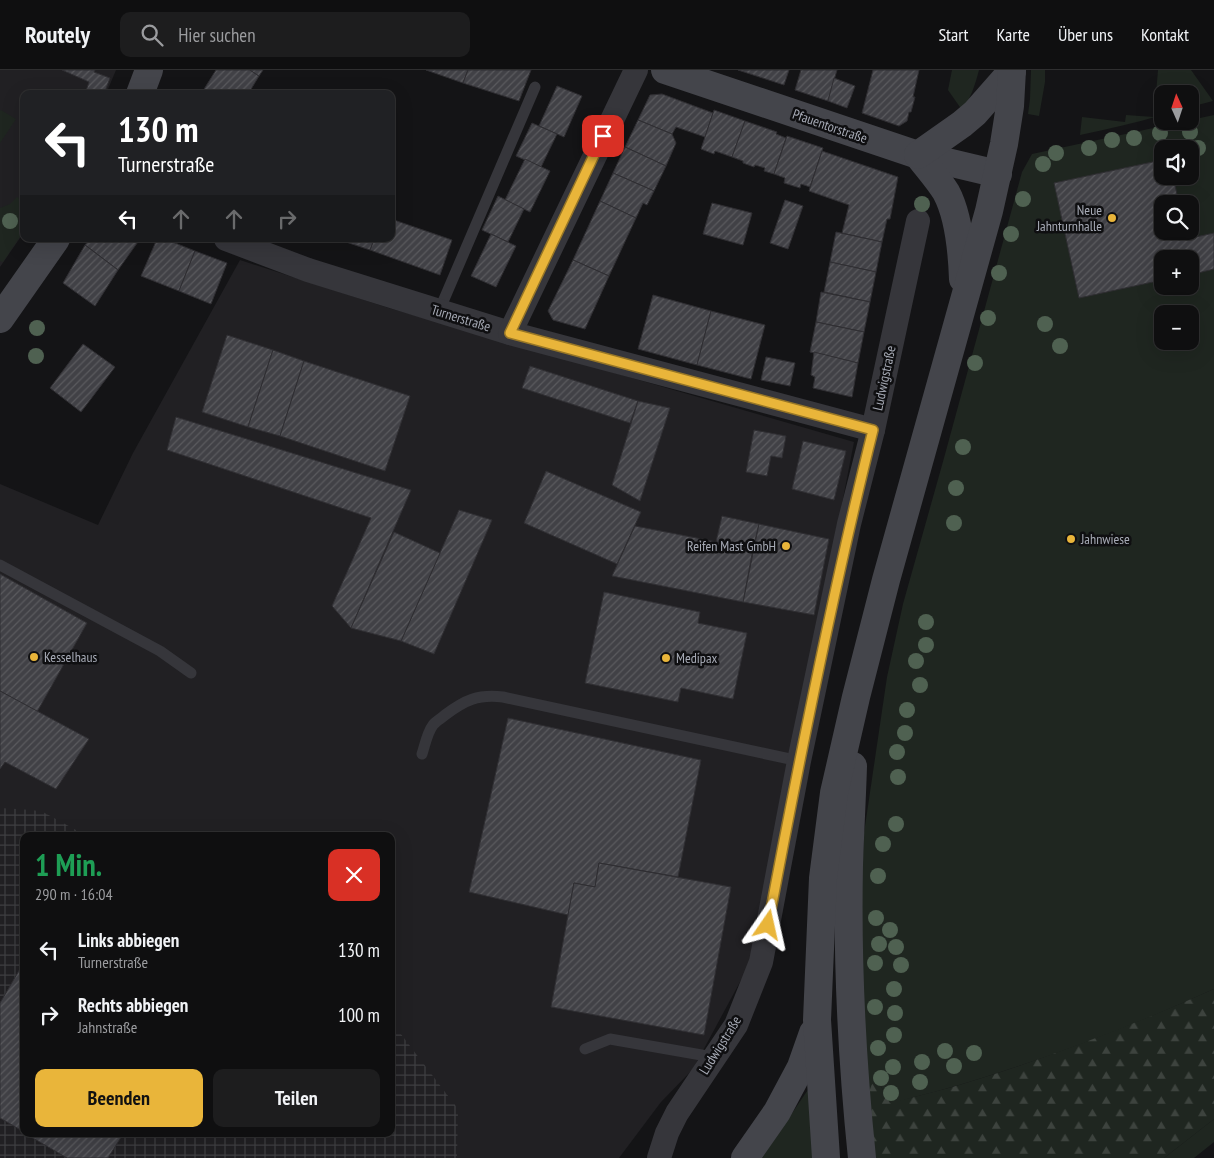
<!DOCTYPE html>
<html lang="de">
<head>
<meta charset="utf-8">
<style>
  :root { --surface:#0f0f10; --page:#1d1d1e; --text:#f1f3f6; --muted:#9b9c9f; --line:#2f2f30; --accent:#e9b53a }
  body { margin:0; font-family:"PT Sans Narrow",sans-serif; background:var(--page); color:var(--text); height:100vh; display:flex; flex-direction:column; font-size:19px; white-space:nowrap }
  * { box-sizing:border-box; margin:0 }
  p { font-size:16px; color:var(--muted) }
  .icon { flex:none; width:28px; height:28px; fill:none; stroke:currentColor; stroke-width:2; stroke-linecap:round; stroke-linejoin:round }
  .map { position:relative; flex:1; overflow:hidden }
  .panel { position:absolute; left:20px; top:762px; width:375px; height:305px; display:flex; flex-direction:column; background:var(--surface); border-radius:10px; box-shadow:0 5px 20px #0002,0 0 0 1px var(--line) }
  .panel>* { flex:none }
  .hud { position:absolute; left:20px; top:20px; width:375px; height:152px; border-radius:10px; box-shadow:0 5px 20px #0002,0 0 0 1px var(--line); background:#202124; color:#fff; overflow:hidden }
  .needle { width:32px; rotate:357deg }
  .fabs { position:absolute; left:1154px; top:15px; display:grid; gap:10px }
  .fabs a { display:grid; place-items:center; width:45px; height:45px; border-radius:10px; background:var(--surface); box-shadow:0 5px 20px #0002,0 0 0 1px var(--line); font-size:25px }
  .pin { position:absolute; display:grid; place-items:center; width:42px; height:42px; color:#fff; margin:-21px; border-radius:10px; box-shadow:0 2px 8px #0006 }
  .me { position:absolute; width:55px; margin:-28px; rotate:11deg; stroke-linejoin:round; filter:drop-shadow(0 0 4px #0008) }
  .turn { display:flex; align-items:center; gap:18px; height:105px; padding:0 15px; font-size:22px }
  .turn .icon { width:65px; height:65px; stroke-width:2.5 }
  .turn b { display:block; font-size:35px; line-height:42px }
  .lanes { display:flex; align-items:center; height:48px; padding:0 15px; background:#0003; justify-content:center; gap:25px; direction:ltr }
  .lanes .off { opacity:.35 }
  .round { display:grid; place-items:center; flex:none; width:52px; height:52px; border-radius:10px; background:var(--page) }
  .headline { display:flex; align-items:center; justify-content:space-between; height:85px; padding:0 15px }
  h1 { font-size:30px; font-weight:700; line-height:38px; color:#1e9e55 }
  .cta { display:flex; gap:10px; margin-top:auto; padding:10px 15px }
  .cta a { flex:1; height:58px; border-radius:10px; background:var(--accent); color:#111; font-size:20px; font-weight:700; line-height:58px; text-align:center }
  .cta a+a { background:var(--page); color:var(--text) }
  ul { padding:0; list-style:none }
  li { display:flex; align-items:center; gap:15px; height:65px; padding:0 15px }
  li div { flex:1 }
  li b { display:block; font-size:19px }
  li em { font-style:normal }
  header { display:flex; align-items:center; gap:30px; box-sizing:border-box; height:70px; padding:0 25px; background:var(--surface); border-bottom:1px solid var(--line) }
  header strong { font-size:24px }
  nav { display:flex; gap:28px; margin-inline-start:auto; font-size:18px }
  .search { width:350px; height:45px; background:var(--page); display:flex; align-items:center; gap:12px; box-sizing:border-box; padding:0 18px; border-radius:10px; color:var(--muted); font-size:19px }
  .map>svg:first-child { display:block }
  .built { fill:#212023; fill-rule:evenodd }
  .industrial { fill:url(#industrial-grid) }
  .grass { fill:#1f2620; fill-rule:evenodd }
  .forest { fill:url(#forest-firs) }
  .building { fill:url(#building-hatch); stroke:#2f2e32 }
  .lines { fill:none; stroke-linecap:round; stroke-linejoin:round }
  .lane { stroke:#36363b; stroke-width:11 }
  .street { stroke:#36363b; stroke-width:24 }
  .secondary { stroke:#44454b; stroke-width:28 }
  .tree { fill:#4f6151 }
  .route-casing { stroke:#977626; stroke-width:12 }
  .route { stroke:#e9b53a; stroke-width:9 }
  .poi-dot { fill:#e9b53a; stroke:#0f0f11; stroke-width:2 }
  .labels { text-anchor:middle; stroke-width:5; stroke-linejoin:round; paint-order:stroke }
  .street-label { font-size:14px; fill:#a7abb6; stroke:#0f0f11 }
  .poi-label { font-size:14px; fill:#a7abb6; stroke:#0f0f11; text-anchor:start }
</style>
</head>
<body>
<header>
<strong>Routely</strong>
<div class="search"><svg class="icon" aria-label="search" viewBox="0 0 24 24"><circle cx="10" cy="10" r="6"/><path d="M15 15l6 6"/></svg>Hier suchen</div>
<nav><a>Start</a><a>Karte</a><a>Über uns</a><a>Kontakt</a></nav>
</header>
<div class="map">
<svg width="1214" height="1088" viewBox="0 0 1214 1088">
  <defs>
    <pattern id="industrial-grid" width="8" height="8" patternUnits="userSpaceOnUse" patternTransform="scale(1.25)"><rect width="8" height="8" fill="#212023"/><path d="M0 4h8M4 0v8" fill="none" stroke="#3e3e41"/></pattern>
    <pattern id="forest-firs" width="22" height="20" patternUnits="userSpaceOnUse" patternTransform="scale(1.25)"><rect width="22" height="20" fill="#1f2620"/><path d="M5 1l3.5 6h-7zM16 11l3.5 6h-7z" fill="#3d433e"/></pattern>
    <pattern id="building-hatch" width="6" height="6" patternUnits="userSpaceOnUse" patternTransform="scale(1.25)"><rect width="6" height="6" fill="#414146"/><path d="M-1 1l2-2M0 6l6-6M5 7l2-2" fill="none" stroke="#5a5a5e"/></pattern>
  </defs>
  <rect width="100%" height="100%" fill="#141416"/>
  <g class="built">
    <path d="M0 0H116L106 24H24V162L0 197Z"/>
    <path d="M240 190 389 238 854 372 754 886 693 999 661 1032 619 1088H0V414L98 455 133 383ZM24 766H391V1064H24Z"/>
  </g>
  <path class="industrial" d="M0 738 32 740 43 742 87 766H24V1064H391V951L458 1039 457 1088H0Z"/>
  <g class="grass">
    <path d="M952 0H979C975 15 971 28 962 40L948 20Z"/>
    <path d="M1031 0H1045V12L1039 46 1028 44 1030 29Z"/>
    <path d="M1158 0H1191L1213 31 1190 37V24H1162V45C1135 53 1108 59 1080 65L1082 47 1125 52 1126 45 1154 47Z"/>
    <path d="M1 40 16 49 0 73V41Z"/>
    <path d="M1214 45V919C1138 954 1061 983 982 1008 952 1018 920 1025 890 1034L875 1005 866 1035 861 830 864 763 887 607 903 534 944 388 1022 102 1032 84ZM1162 79H1190V106H1162ZM1162 134H1190V161H1162ZM1162 189H1190V216H1162ZM1162 244H1190V271H1162Z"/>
    <path d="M17 127 24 131V161L3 192 0 191V138L10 134Z"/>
    <path d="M808 1020 816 1088H762L805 1024Z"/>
    <path d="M1214 1049V1072L1194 1088H1164Z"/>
  </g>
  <path class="forest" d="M1214 919V1049L1164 1088H874L866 1035 874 1004 890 1033C921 1025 952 1018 982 1008 1061 983 1138 953 1214 919Z"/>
  <g class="building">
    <path d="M62 0H95L94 2 110 8 104 24H85L89 12Z"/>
    <path d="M216 0H250L259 6 248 24H201Z"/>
    <path d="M250 0H263L259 6Z"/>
    <path d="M426 0H468L463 13Z"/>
    <path d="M468 0H531L519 31 463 13Z"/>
    <path d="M738 0H789L784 15Z"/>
    <path d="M801 0H837L828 31 795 20Z"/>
    <path d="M873 0H919L913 27H915L911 42H909L907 51 899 56 862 43Z"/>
    <path d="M834 8 855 16 847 38 828 31Z"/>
    <path d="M557 16 582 26 564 67 539 56Z"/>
    <path d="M662 24 713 43 705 67 676 57 672 64 638 50 650 25Z"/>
    <path d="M714 40 745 51 732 87 715 81 714 84 701 79Z"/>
    <path d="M638 50 672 64 676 73 666 96 625 77Z"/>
    <path d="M745 51 777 62 776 64 786 68 774 104 764 101 765 98 755 95 754 97 743 93V91L732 87Z"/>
    <path d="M532 53 557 64 541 97 516 86Z"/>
    <path d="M787 66 823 78 810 117 801 114 800 118 784 113 785 108 774 104Z"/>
    <path d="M625 77 666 96 654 121 613 103Z"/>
    <path d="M822 81 898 107 890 149H887L882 172 842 163 849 135 809 121Z"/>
    <path d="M525 89 550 101 530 142 505 130Z"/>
    <path d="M1162 90V106H1173L1179 134H1162V161H1185L1187 169 1214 163V199L1190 205V189H1162V210L1079 228 1054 113Z"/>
    <path d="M613 103 654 121 647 135 643 133 636 148 600 131Z"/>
    <path d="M498 126 524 139 508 172 482 160Z"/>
    <path d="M785 130 803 136 788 179 770 173Z"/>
    <path d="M600 131 636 148 609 206 573 190Z"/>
    <path d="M712 133 752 143 743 175 703 164Z"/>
    <path d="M391 149 452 170 440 205 370 180 374 169H391Z"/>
    <path d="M836 162 882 172 876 202 830 192Z"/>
    <path d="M491 164 516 176 496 217 471 206Z"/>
    <path d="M90 169H140L118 200 85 175Z"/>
    <path d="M157 169H165L195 181 179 221 141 206Z"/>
    <path d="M337 169H374L370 180Z"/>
    <path d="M85 175 118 200 95 236 63 213Z"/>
    <path d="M195 181 227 193 211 234 179 221Z"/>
    <path d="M573 190 609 206 585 259 553 250 548 241Z"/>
    <path d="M830 192 876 202 870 232 824 222Z"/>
    <path d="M821 222 870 232 864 262 816 252Z"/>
    <path d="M653 225 711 241 697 295 638 279Z"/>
    <path d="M711 241 765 255 751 309 697 295Z"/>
    <path d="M816 252 864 262 858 293 810 282Z"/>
    <path d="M227 265 273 280 248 357 202 342Z"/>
    <path d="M83 274 115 297 81 342 50 318Z"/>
    <path d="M273 280 304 291 280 366 248 357Z"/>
    <path d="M814 282 858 293 852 327 813 318 815 307 811 305Z"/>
    <path d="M766 287 795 293 790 316 761 310Z"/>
    <path d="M304 291 410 326 385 401 280 366Z"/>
    <path d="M530 296 638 331 630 353 522 318Z"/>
    <path d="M638 331 670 338 640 431 612 415Z"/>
    <path d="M176 347 411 420 351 558 332 536 371 448 167 380Z"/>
    <path d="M754 360 786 366 782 388 771 386 767 406 746 402Z"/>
    <path d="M803 371 846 381 834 430 792 419Z"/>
    <path d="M546 401 641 442 617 494 524 453Z"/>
    <path d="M459 440 492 450 434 584 401 571Z"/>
    <path d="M722 446 759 454 753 479 716 472Z"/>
    <path d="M759 454 829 469 814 545 743 532Z"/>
    <path d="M635 456 753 479 743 532 612 506Z"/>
    <path d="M394 462 440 483 401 571 351 558Z"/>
    <path d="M0 504 87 553 37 642 0 621Z"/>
    <path d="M604 522 700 542 698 553 747 563 733 629 681 618 678 632 585 613Z"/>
    <path d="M0 621 89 669 56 719 5 692 0 699Z"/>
    <path d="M508 648 701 690 678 807 599 793 595 817 574 813 568 845 469 822Z"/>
    <path d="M599 793 731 817 704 965 551 937 574 813 595 817Z"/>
    <path d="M24 892V1062L0 1048V933Z"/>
    <path d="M26 1064H123L108 1088H67Z"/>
  </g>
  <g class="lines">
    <g class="lane">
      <path d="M439 241 535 17"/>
      <path d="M0 495 160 581 191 603"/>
      <path d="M422 684C425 675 427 663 433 655 436 651 442 648 445 645 465 630 478 624 503 627L799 691"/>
      <path d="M585 979 610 969 713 987"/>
    </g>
    <g class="street">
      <path d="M226 169 308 200 510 263 873 360"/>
      <path d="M510 263 636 0"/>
      <path d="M659 1088 667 1063 677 1043 736 955 761 892 799 691 849 454 873 360 918 151"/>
    </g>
    <g class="secondary">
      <path d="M665 0 918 85 998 104"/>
      <path d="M140 24 149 0"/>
      <path d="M918 85C927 97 938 109 946 122 959 146 962 182 963 209"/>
      <path d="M918 85 962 54 975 43 1012 1"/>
      <path d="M0 249 56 169"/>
      <path d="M853 696C852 729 850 762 849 795 847 893 852 991 862 1088"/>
      <path d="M745 1088 777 1042 801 997 813 963"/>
      <path d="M826 1088 817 950 823 808 834 723 856 627 886 510 989 141 1004 74 1010 36 1012 0"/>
    </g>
  </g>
  <g class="tree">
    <circle cx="1190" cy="62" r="8"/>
    <circle cx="1160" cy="63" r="8"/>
    <circle cx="1134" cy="68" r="8"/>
    <circle cx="1112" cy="70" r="8"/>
    <circle cx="1089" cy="78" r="8"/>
    <circle cx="1198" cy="78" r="8"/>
    <circle cx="1056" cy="83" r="8"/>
    <circle cx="1043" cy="94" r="8"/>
    <circle cx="1023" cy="129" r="8"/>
    <circle cx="922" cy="134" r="8"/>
    <circle cx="10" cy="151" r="8"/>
    <circle cx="1011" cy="164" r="8"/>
    <circle cx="999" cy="203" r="8"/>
    <circle cx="988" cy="248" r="8"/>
    <circle cx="1045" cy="254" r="8"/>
    <circle cx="37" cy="258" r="8"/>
    <circle cx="1060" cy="276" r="8"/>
    <circle cx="36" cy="286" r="8"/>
    <circle cx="975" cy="293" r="8"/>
    <circle cx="963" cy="377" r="8"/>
    <circle cx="956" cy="418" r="8"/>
    <circle cx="954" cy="453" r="8"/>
    <circle cx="926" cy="552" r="8"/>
    <circle cx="926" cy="575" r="8"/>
    <circle cx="916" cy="591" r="8"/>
    <circle cx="920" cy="615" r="8"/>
    <circle cx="907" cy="640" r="8"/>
    <circle cx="905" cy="663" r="8"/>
    <circle cx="897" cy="682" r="8"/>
    <circle cx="898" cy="707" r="8"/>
    <circle cx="896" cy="754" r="8"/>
    <circle cx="883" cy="774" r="8"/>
    <circle cx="878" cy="806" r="8"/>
    <circle cx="876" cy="848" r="8"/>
    <circle cx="890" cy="860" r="8"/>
    <circle cx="879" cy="874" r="8"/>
    <circle cx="896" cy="877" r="8"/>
    <circle cx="875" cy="893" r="8"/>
    <circle cx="901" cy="895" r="8"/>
    <circle cx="894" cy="919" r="8"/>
    <circle cx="875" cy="937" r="8"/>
    <circle cx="895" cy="943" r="8"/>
    <circle cx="894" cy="965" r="8"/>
    <circle cx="878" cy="978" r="8"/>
    <circle cx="945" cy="981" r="8"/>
    <circle cx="974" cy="983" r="8"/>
    <circle cx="922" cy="992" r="8"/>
    <circle cx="954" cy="996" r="8"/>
    <circle cx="893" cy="997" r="8"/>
    <circle cx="881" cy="1008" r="8"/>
    <circle cx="920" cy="1012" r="8"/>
    <circle cx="891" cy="1023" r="8"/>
  </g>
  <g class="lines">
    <defs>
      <path id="route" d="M603 66 510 263 873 360C832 524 799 690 768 855"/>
    </defs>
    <use href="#route" class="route-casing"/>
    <use href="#route" class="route"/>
  </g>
  <g class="poi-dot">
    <circle cx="1112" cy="148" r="5"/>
    <circle cx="1071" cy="469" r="5"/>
    <circle cx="786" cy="476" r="5"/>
    <circle cx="34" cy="587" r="5"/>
    <circle cx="666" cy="588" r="5"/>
  </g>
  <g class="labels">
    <g class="street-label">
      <text transform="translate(830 56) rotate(19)" y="5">Pfauentorstraße</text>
      <text transform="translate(461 248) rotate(17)" y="5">Turnerstraße</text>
      <text transform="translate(884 308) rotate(-78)" y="5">Ludwigstraße</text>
      <text transform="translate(720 975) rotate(-58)" y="5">Ludwigstraße</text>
    </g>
    <g class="poi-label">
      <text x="1102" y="145" text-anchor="end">Neue<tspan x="1102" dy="16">Jahnturnhalle</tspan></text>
      <text x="1081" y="474">Jahnwiese</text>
      <text x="776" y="481" text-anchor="end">Reifen Mast GmbH</text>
      <text x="44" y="592">Kesselhaus</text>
      <text x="676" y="593">Medipax</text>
    </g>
  </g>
</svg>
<div class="fabs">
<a><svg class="needle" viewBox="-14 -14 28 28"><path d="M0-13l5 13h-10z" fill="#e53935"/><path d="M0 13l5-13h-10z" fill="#9b9c9f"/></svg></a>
<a><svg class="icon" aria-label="sound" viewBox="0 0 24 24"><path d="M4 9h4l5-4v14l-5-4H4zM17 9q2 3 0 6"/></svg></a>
<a><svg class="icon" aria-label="search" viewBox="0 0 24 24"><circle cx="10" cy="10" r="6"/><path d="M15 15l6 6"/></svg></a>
<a>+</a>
<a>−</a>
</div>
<div class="pin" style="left:603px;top:66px;background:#d93025"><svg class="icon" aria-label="arrive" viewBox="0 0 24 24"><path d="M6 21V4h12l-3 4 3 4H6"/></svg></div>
<svg class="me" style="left:768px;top:855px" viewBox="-20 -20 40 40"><path d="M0-17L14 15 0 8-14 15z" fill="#e9b53a" stroke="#fff" stroke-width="4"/></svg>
<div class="hud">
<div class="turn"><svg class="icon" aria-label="left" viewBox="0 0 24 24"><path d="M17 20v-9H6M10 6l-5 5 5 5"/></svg><div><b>130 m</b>Turnerstraße</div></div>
<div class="lanes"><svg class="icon" aria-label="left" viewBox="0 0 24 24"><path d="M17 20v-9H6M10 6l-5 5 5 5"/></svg><svg class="icon off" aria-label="ahead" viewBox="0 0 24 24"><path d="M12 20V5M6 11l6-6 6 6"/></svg><svg class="icon off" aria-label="ahead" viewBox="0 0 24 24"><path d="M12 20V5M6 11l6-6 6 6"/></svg><svg class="icon off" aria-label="right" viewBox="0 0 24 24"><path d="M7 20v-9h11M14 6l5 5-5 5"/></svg></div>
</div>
<section class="panel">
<div class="headline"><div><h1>1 Min.</h1><p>290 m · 16:04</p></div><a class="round" style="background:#d93025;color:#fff"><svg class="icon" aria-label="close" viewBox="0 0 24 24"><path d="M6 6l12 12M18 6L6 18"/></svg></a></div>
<ul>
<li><svg class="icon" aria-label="left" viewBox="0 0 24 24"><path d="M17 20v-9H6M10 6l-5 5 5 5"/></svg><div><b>Links abbiegen</b><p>Turnerstraße</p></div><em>130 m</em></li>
<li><svg class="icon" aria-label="right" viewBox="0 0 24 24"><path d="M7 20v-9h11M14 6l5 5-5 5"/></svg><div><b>Rechts abbiegen</b><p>Jahnstraße</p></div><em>100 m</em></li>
</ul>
<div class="cta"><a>Beenden</a><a>Teilen</a></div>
</section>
</div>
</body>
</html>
